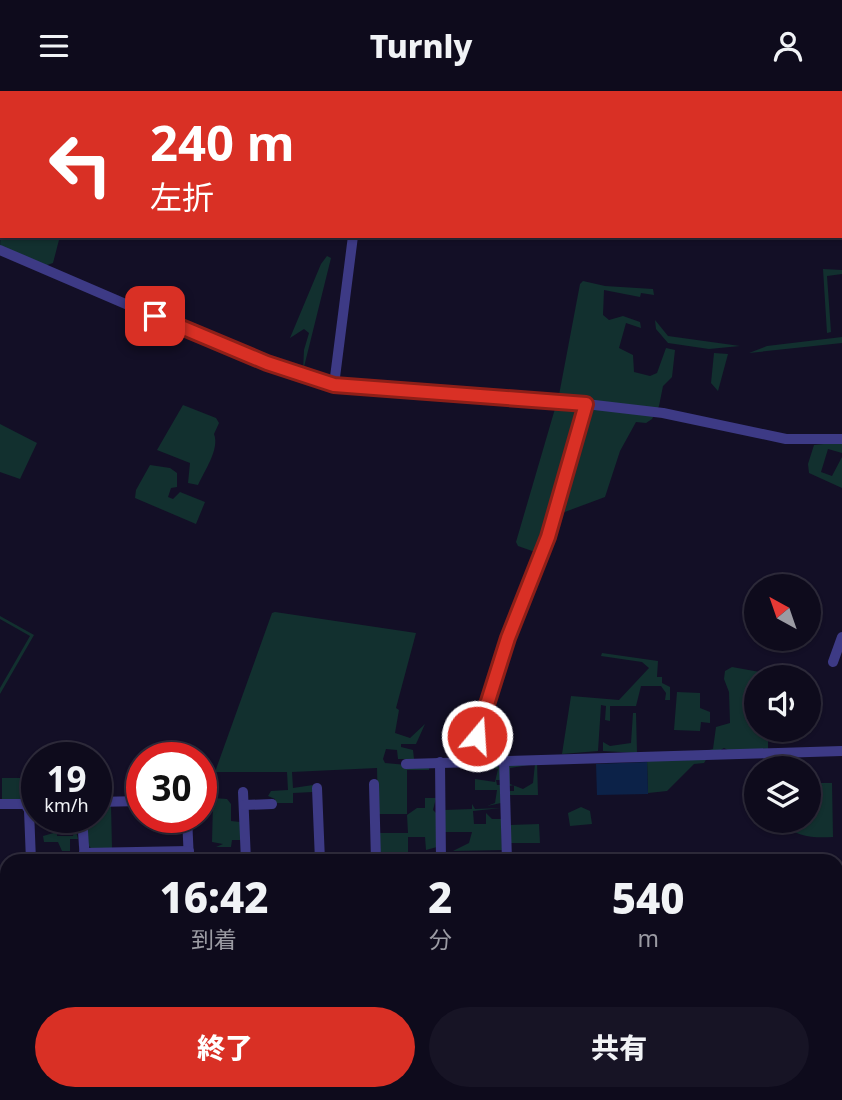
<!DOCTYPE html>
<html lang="ja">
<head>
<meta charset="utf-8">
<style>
  :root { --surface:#0e0b1c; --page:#171425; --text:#f1f3f6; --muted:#9b9ba3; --line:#2e2b3b; --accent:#d93025 }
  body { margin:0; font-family:"Noto Sans","Noto Sans JP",sans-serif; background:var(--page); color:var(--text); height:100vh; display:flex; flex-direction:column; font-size:26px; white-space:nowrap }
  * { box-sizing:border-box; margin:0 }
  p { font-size:23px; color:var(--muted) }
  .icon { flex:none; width:38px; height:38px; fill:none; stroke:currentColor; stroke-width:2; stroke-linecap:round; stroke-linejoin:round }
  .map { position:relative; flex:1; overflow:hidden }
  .details { position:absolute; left:0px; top:763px; width:844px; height:247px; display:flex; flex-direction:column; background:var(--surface); border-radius:21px 21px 0 0; box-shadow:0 2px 5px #0004,0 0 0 2px var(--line) }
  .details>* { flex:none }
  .top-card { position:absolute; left:0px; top:0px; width:844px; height:147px; box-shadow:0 2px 5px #0004,0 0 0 2px var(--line); background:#d93025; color:#fff; overflow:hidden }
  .needle { width:46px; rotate:320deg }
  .fabs { position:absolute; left:744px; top:483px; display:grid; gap:14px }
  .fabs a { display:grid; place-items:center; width:77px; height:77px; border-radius:50%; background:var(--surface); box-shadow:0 2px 5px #0004,0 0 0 2px var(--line); font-size:35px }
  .speed { position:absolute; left:21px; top:651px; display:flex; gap:14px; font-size:35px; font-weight:700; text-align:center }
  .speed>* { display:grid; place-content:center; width:91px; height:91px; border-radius:50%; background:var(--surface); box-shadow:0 2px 5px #0004,0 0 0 2px var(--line); line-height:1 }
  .speed small { font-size:18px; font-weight:400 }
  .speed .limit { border:10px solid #d22; background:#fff; color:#111 }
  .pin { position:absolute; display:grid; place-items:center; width:60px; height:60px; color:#fff; margin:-30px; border-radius:14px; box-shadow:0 4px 10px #0006 }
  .me { position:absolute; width:77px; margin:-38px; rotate:18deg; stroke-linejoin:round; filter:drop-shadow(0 0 5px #0008) }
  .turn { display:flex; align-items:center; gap:24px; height:147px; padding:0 35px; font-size:32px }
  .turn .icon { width:91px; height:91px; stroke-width:2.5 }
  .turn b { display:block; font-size:49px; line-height:60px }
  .eta { display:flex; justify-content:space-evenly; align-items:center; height:119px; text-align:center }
  .eta b { font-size:42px; font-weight:800; line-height:49px }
  .button { display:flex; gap:14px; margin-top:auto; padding:14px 35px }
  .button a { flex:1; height:80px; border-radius:42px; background:var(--accent); color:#fff; font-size:28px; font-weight:800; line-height:80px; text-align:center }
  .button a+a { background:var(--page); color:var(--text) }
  header { display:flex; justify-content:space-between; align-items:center; height:91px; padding:0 35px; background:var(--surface); font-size:32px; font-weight:800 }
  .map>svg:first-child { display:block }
  .green { fill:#12302f; fill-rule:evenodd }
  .water { fill:#0c2248 }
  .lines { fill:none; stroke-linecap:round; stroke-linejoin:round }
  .minor { stroke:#3d3a85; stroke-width:10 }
  .route-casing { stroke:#8d1f18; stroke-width:18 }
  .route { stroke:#d93025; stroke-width:12 }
</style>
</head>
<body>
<header><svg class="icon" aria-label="menu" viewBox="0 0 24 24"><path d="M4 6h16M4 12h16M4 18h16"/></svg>Turnly<svg class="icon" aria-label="person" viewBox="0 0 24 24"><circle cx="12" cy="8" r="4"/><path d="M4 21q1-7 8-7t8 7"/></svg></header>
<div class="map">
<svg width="842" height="1009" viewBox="0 0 842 1009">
  <rect width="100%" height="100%" fill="#130f26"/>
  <g class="green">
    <path d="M0 0 68 2H2V116Z"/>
    <path d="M2 126V145H60L53 172 44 175 0 155Z"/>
    <path d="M327 165 331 167 303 280 304 259 309 242 304 238 290 247 321 173Z"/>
    <path d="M823 178 842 179V183L827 185 831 241 827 242Z"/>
    <path d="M583 190 605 195 653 198 654 204 641 202 640 206 604 199 603 224 609 229 623 225 640 231 641 237 626 232 619 257 633 264 634 281 650 285 657 282 666 257 675 259 672 286 663 295 659 315 652 328 646 332 636 331 620 360 605 406 562 422 550 446 535 461 518 455 516 451 559 304 580 193Z"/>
    <path d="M655 229 668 245 740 255 709 258 668 252 656 238Z"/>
    <path d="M842 246V252L749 262 767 255Z"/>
    <path d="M714 262 728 263 718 300 711 292Z"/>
    <path d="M183 314 216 327 219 332 214 343C220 358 204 380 198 394L188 392 190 372 157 359Z"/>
    <path d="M0 333 37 352 20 388 0 381Z"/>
    <path d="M842 351V362L828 358 821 381 832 385 842 366V397L809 382 808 373 814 354Z"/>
    <path d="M150 374 170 377 177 382V396L171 397 168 406 173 408 180 401 205 411 196 433 135 407 136 399Z"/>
    <path d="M275 521 416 542 396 617 399 619 395 642 410 647 425 633 416 653H401V656L413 659 414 668H398L397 659 386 658 383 668 385 672 429 676V679H407V723H378L377 677 292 681 293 697 313 694V701L293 702V712H275V708L268 705 271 700 288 699 287 681H215L272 522Z"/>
    <path d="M0 525 34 544 0 603V597L30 545 0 528Z"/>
    <path d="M602 562 658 570 657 586H662V592L670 596V609H665L666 602 661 595H641L636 615H610V630L605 629 606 615 601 614 598 660 562 663 571 605 619 609 649 577 642 571 601 565Z"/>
    <path d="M732 576 787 586H756V639H768V658L730 660 724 657 719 660 701 661 713 658 716 636 730 632 729 601 724 588 725 580Z"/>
    <path d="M677 601 700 602V617L710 621V632L701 631 700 640 674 639Z"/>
    <path d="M633 622H636L637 662 603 660V651L610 655 631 652Z"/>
    <path d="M707 667 704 672 694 673 667 700 648 702 647 669Z"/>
    <path d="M537 671 538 704H509V700H514V694L509 695 508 677 512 672ZM535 673 533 692 523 698 510 693V677Z"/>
    <path d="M496 673 500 678 501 689H496L497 694H501V712L487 715 495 712 497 699H475V688L495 691 498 678 475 675Z"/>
    <path d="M2 687H26V707L37 708V715L26 710H2Z"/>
    <path d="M809 692H832L833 746C816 747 793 747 783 730H808Z"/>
    <path d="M213 695V707L227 708 231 713V730L240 731 241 749H232L231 756H216L223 753 212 751 213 712 201 706H211Z"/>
    <path d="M425 707H436L433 719 437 723V756L426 759 425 746H408V770H379V742H408L407 724 417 717H425Z"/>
    <path d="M472 713 475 718 501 717 473 720 474 733H486V722L492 728H501L502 759 453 760 469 752 472 741H444V719L472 718Z"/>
    <path d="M111 714 112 757 92 758 87 753 86 726H96V715Z"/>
    <path d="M581 716 590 720 592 733 570 735 568 722Z"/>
    <path d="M539 733 540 752H510V734Z"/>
    <path d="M75 736 78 748H70V760H62L58 751H44L43 745 57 741V745H73Z"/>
    <rect x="301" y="1003" width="86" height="6"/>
    <path d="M495 1003H562V1009L532 1006 494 1009Z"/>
    <rect x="716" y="1003" width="77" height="6"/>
  </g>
  <path class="water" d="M647 671 648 703 597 704 596 673Z"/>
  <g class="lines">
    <g class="minor">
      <path d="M371 2 372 0"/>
      <path d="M0 159 228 257 334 294 586 313 663 322 786 348H842"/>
      <path d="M334 294 353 145"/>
      <path d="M833 571 842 546"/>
      <path d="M504 668 507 770"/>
      <path d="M469 670 508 547 548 446 586 313"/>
      <path d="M440 671 441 770"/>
      <path d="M406 673 842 660"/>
      <path d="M374 693 376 770"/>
      <path d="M317 697 320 770"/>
      <path d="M243 701 246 770"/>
      <path d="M96 711 142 710"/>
      <path d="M0 713H25L29 719H37"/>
      <path d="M244 714 272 713"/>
      <path d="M29 719 31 770"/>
      <path d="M82 726 85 770"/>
      <path d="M187 726 189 770"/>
      <path d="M84 762 189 760"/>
      <path d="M0 822H7"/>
      <path d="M0 957 7 956"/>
      <path d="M842 958V972"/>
      <path d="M39 1003V1009"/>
      <path d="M95 1003V1009"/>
      <path d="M413 1003 414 1009"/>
      <path d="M469 1003 470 1009"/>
      <path d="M710 1003V1009"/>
    </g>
  </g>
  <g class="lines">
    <defs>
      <path id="route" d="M155 225 267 272 334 294 586 313 548 446 508 547 477 645"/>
    </defs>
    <use href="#route" class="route-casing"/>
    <use href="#route" class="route"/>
  </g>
</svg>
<div class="fabs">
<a><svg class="needle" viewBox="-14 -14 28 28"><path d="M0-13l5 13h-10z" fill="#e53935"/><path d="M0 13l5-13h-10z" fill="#9b9ba3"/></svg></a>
<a><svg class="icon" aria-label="sound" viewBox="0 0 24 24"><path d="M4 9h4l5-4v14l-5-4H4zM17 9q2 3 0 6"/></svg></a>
<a><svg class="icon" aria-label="layers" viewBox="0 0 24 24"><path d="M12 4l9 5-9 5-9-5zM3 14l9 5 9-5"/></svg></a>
</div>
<div class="speed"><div>19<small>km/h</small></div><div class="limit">30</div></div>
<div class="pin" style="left:155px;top:225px;background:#d93025"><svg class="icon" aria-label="arrive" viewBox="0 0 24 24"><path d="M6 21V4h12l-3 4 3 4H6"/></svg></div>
<svg class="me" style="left:477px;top:645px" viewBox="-20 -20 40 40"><circle r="17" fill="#d93025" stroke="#fff" stroke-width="3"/><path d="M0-11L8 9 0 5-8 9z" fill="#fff"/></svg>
<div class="top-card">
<div class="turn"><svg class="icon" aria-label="left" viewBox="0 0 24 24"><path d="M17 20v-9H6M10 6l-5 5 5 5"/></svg><div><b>240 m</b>左折</div></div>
</div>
<section class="details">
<div class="eta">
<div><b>16:42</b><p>到着</p></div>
<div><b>2</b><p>分</p></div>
<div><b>540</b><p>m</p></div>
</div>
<div class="button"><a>終了</a><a>共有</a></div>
</section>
</div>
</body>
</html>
